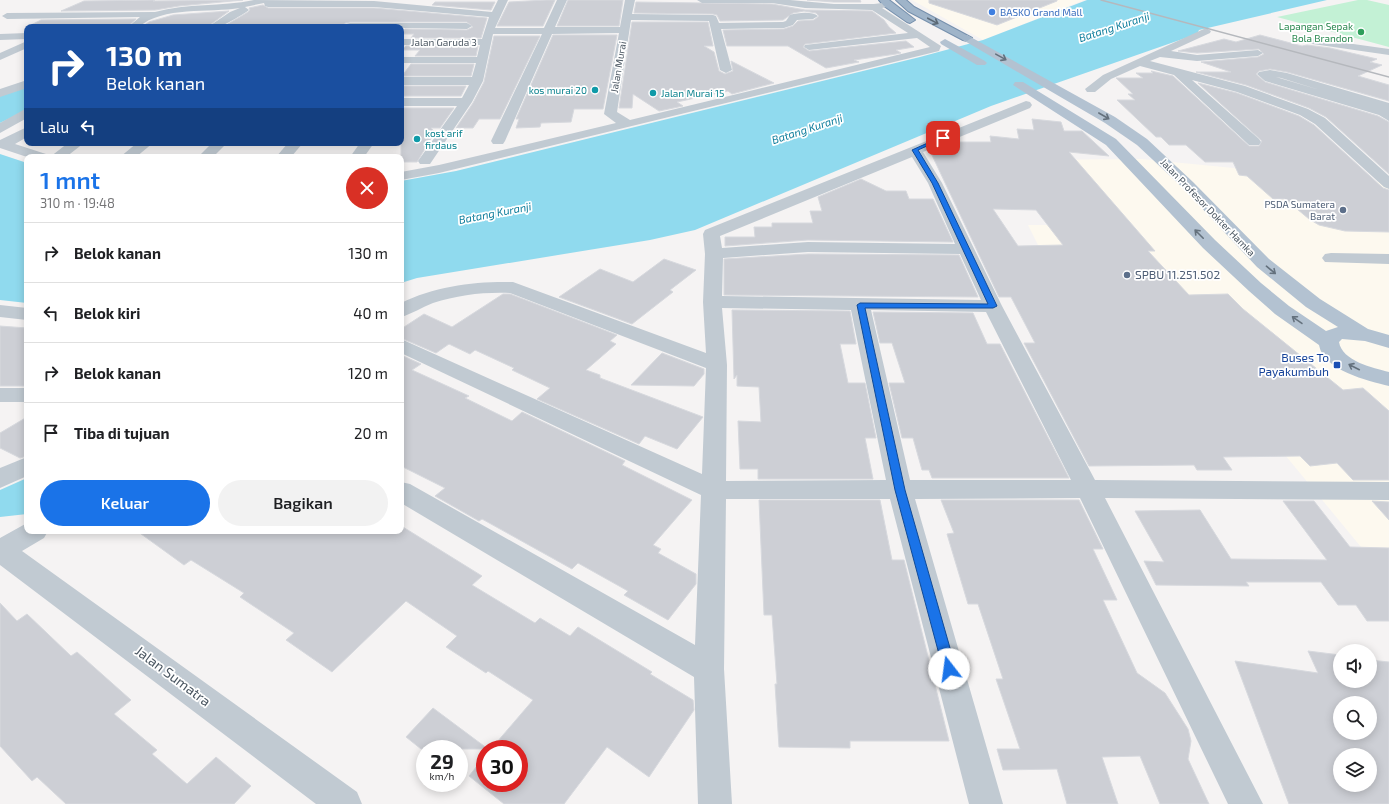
<!DOCTYPE html>
<html lang="id">
<head>
<meta charset="utf-8">
<style>
  :root { --surface:#fff; --page:#f2f2f2; --text:#202124; --muted:#757577; --line:#e0e0e0; --accent:#1a73e8 }
  body { margin:0; font-family:"Exo 2",sans-serif; background:var(--page); color:var(--text); height:100vh; display:flex; flex-direction:column; font-size:15px; white-space:nowrap }
  * { box-sizing:border-box; margin:0 }
  p { font-size:13px; color:var(--muted) }
  .icon { flex:none; width:22px; height:22px; fill:none; stroke:currentColor; stroke-width:2; stroke-linecap:round; stroke-linejoin:round }
  .map { position:relative; flex:1; overflow:hidden }
  .details { position:absolute; left:24px; top:154px; width:380px; height:380px; display:flex; flex-direction:column; background:var(--surface); border-radius:8px; box-shadow:0 2px 10px #0003 }
  .details>* { flex:none }
  .top-card { position:absolute; left:24px; top:24px; width:380px; height:122px; border-radius:8px; box-shadow:0 2px 10px #0003; background:#1a4fa0; color:#fff; overflow:hidden }
  .tools { position:absolute; left:1333px; top:644px; display:grid; gap:8px }
  .tools a { display:grid; place-items:center; width:44px; height:44px; border-radius:50%; background:var(--surface); box-shadow:0 2px 10px #0003; font-size:20px }
  .speed { position:absolute; left:416px; top:740px; display:flex; gap:8px; font-size:20px; font-weight:700; text-align:center }
  .speed>* { display:grid; place-content:center; width:52px; height:52px; border-radius:50%; background:var(--surface); box-shadow:0 2px 10px #0003; line-height:1 }
  .speed small { font-size:10px; font-weight:400 }
  .speed .limit { border:6px solid #d22; background:#fff; color:#111 }
  .pin { position:absolute; display:grid; place-items:center; width:34px; height:34px; color:#fff; margin:-17px; border-radius:8px; box-shadow:0 2px 6px #0006 }
  .me { position:absolute; width:44px; margin:-22px; rotate:345deg; stroke-linejoin:round; filter:drop-shadow(0 0 3px #0008) }
  .turn { display:flex; align-items:center; gap:14px; height:84px; padding:0 16px; font-size:18px }
  .turn .icon { width:52px; height:52px; stroke-width:2.5 }
  .turn b { display:block; font-size:28px; line-height:34px }
  .then { display:flex; align-items:center; height:38px; padding:0 16px; background:#0003; gap:8px; font-size:15px }
  .round { display:grid; place-items:center; flex:none; width:42px; height:42px; border-radius:21px; background:var(--page) }
  .overview { display:flex; align-items:center; justify-content:space-between; height:68px; padding:0 16px }
  h1 { font-size:24px; font-weight:600; line-height:30px; color:var(--accent) }
  .button { display:flex; gap:8px; margin-top:auto; padding:8px 16px }
  .button a { flex:1; height:46px; border-radius:24px; background:var(--accent); color:#fff; font-size:16px; font-weight:600; line-height:46px; text-align:center }
  .button a+a { background:var(--page); color:var(--text) }
  ul { padding:0; list-style:none }
  li { display:flex; align-items:center; gap:12px; height:60px; padding:0 16px; border-top:1px solid var(--line) }
  li div { flex:1 }
  li b { display:block; font-size:15px }
  li em { font-style:normal }
  .map>svg:first-child { display:block }
  .commercial { fill:#fdf9ef }
  .green { fill:#c3f1d5 }
  .water { fill:#90daee }
  .building { fill:#cdcfd5; stroke:#d7d9de; fill-rule:evenodd }
  .lines { fill:none; stroke-linecap:round; stroke-linejoin:round }
  .trunk-casing { stroke:#7690ad; stroke-width:2 }
  .minor { fill:#c1cad2; fill-rule:evenodd }
  .primary { fill:#b3c2d1; fill-rule:evenodd }
  .trunk { fill:#9fb4c9; fill-rule:evenodd }
  .rail { stroke:#b5b8bd; stroke-width:1.5 }
  .oneway { stroke:#5b6976 }
  .oneway2 { stroke:#64717d }
  .route { fill:#1a73e8; stroke:#114b97 }
  .shop-dot { fill:#3f7fe0; stroke:#fff; stroke-width:1.5 }
  .leisure-dot { fill:#2e9e5b; stroke:#fff; stroke-width:1.5 }
  .culture-dot { fill:#0f9aa8; stroke:#fff; stroke-width:1.5 }
  .service-dot { fill:#5c6f8a; stroke:#fff; stroke-width:1.5 }
  .transit-dot { fill:#1a4fb4; stroke:#fff; stroke-width:1.5 }
  .labels { text-anchor:middle; stroke-width:3.5; stroke-linejoin:round; paint-order:stroke }
  .far-shop-label { font-size:10px; fill:#366cbe; stroke:#fff; text-anchor:start }
  .far-leisure-label { font-size:10px; fill:#27864d; stroke:#fff; text-anchor:end }
  .far-street-label { font-size:10px; fill:#4a5661; stroke:#fff }
  .far-culture-label { font-size:10px; fill:#0d838f; stroke:#fff; text-anchor:start }
  .far-service-label { font-size:10px; fill:#4e5e75; stroke:#fff; text-anchor:end }
  .far-water-label { font-size:11px; font-style:italic; fill:#0c7c9b; stroke:#fff }
  .service-label { font-size:12px; fill:#4e5e75; stroke:#fff; text-anchor:start }
  .transit-label { font-size:12px; fill:#164399; stroke:#fff; text-anchor:end }
  .near-street-label { font-size:14px; fill:#4a5661; stroke:#fff }
</style>
</head>
<body>
<div class="map">
<svg width="1389" height="804" viewBox="0 0 1389 804">
  <rect width="100%" height="100%" fill="#f5f3f3"/>
  <g class="commercial">
    <path d="M912 0H1084L983 40Z"/>
    <path d="M1141 159 1387 183 1389 185V581L1159 302 1040 249 1028 225H1075L1028 160Z"/>
  </g>
  <path class="green" d="M1358 0H1367L1389 5V47L1277 17Z"/>
  <g class="water">
    <path d="M1087 0H1327L1199 30 1197 34 991 106 695 230 650 240 417 278 401 283V181L456 171 920 57 983 40Z"/>
    <path d="M27 85V110L0 123V94Z"/>
    <path d="M0 154 27 163V303L0 300Z"/>
    <path d="M27 478V514L0 517V490Z"/>
  </g>
  <g class="building">
    <path d="M155 0 153 1 243 0 179 6 155 10 61 11 84 1Z"/>
    <path d="M546 0H555L543 26H497L509 2Z"/>
    <path d="M568 0H623L619 26H557Z"/>
    <path d="M807 0H860L861 2H834Z"/>
    <path d="M929 0H1057V1L997 25 929 3Z"/>
    <path d="M435 2H495L491 10 432 5Z"/>
    <path d="M636 2 772 4 805 10 872 11 884 20 889 27 896 33 805 44 803 47 809 51 906 41 914 47 896 50 901 53 896 54 854 60 859 62 826 68 788 46H727L723 30 784 29 793 26 798 21 814 20 819 16 816 13 804 11 793 13 783 20 720 21 717 15 713 14 634 13Z"/>
    <path d="M263 5 268 8H374L487 18 481 38H411L414 34H401L405 29 467 30 473 27 467 22H350L345 23 344 27H223L248 12 250 10 249 8Z"/>
    <path d="M229 11 207 27H142L149 22 173 15Z"/>
    <path d="M136 19 127 27H27L41 20Z"/>
    <path d="M632 22H708L713 46H704L714 52 719 71 725 74 733 71 731 61 774 83 732 94 728 91 677 102 683 106 659 111 633 94 632 108H619Z"/>
    <path d="M553 35H617L603 109H574L571 122 541 123 540 127 516 128 519 119H516Z"/>
    <path d="M1260 35 1302 46 1307 45 1330 48 1377 59 1370 62 1382 65 1358 76 1389 85V101L1287 72 1270 69 1259 71 1256 74 1265 82 1378 116 1389 122V174L1326 117 1309 108 1246 85 1196 72H1231L1201 62 1258 57 1264 54 1259 49 1197 53 1178 51 1224 39 1236 42Z"/>
    <path d="M494 36H540L500 119H479L473 128H456L473 103 484 82Z"/>
    <path d="M406 46H478L476 56H415L420 50H402Z"/>
    <path d="M411 64H474L471 76H402Z"/>
    <path d="M1151 71 1173 76 1249 146H1259L1262 141 1198 83 1237 93 1299 116 1314 125 1383 188 1389 190V232L1345 231 1319 225 1309 219 1285 199H1273L1247 176 1239 175 1233 162H1205L1186 145H1169L1161 137H1156L1117 100H1135L1128 94H1133L1116 78H1143L1136 73H1153Z"/>
    <path d="M401 86H466L461 96H401Z"/>
    <path d="M401 108H454L440 128H431L435 132 417 162H401Z"/>
    <path d="M1032 119 1061 122 1064 131H1082L1109 156 1069 152 1155 251H1148L1189 295 1228 294 1243 309 1343 390 1363 388 1389 411V480H1353L1337 463 1310 466 1300 456 1223 457 1232 470H1197L1194 465 1089 466 1024 343H1035L1011 297H999L930 151 951 142H991L990 136 1019 139 1017 129 1034 130ZM993 209 1036 210 1063 245 1018 246Z"/>
    <path d="M861 179 886 191H906L909 199H933L953 242 808 240 725 246V237H755L754 227H772V223H813L810 211H822L818 197Z"/>
    <path d="M808 254 959 255 978 297 724 295V259Z"/>
    <path d="M664 259 696 270 670 290 673 292 632 324 559 297 600 269 633 282Z"/>
    <path d="M503 294H510L617 335 610 341 616 344 586 370 600 375V378L703 417 677 449 645 436 639 444 537 399 550 388 512 370 514 368 475 350 470 354 449 344 436 353 401 338V329L424 314 452 327Z"/>
    <path d="M732 310 850 311 856 344H840L848 383H865L876 438H865L873 479H758V469H740L738 421 761 422 759 387 737 386V375L734 379Z"/>
    <path d="M873 312 973 313 987 344H1000L1069 478H932L929 470H922L913 438H902L889 383H905L892 343H880Z"/>
    <path d="M0 326 27 328V386H0Z"/>
    <path d="M662 353 704 369V374L694 386 631 385Z"/>
    <path d="M401 355 421 364 412 370 469 396 465 398 512 421 522 412 625 461 622 465 692 500 653 545 661 549 658 553 696 574V584L668 620 624 595 628 591 578 563 572 569 482 519 479 521 435 496 445 488 401 466Z"/>
    <path d="M27 417V456L20 458 0 448V433Z"/>
    <path d="M759 500H880L892 560H904L949 741H850V748L779 747 775 684H777L772 615H764Z"/>
    <path d="M941 500H1079L1103 549H1093L1117 600H1103L1137 673 1165 693 1188 729 1191 741 1188 759 1209 804H1160L1140 756 1102 757 1118 804H1067L1057 769 1003 770 997 749H1020L996 679H1003L978 604H968L947 534 954 533Z"/>
    <path d="M1283 501H1314L1350 547 1389 548V621H1367L1356 605H1338L1321 582H1246L1249 586 1156 585 1144 561 1164 562 1135 511 1200 510 1231 559 1327 560Z"/>
    <path d="M1372 501 1389 502V520Z"/>
    <path d="M403 527 482 576 472 585 535 623 540 618 570 636 578 627 652 672 650 674 693 700 694 710 649 777 607 747 564 804H504L469 776 485 756V783H519V749H491L533 700 488 671 486 673 446 647 457 636 406 601 332 672 286 640 294 633 240 597 244 593 191 560 184 565 137 531H401Z"/>
    <path d="M0 603 17 621 27 614 71 656 77 652 131 700 114 714 157 750 152 754 187 784 216 757 251 786 234 804H66L37 777 32 781 0 746Z"/>
    <path d="M1308 651 1340 655V681H1370V660L1389 662V804H1289L1235 661 1318 673ZM1340 703H1370V733H1340ZM1340 755H1370V785H1340Z"/>
    <path d="M433 708 488 749H421L406 737Z"/>
  </g>
  <g class="lines">
    <defs>
      <g id="trunk">
        <path d="M879 0H889L915 20 910 23 907 22 884 6Z"/>
        <path d="M896 0H906L914 7 972 38 967 41 963 40 908 11Z"/>
      </g>
    </defs>
    <use href="#trunk" class="trunk-casing"/>
    <g class="minor">
      <path d="M254 0 374 1 492 12 498 0H508L495 28H544L557 0H567L555 27H620L625 0H635L632 14 713 15 716 16 719 23 783 22 786 21 790 15C797 13 812 11 818 16L813 19 797 20 793 25 784 28 721 29 732 70 726 73 720 70 709 21 631 20 617 112 630 120 930 47 917 38 809 50 804 47 805 45 908 33 872 10 805 8 772 3H702L697 0H790L834 4H874L890 2V6L882 8 941 46 939 51 439 173 401 180V172L439 165 616 123 604 114 619 33 552 34 505 141 503 144H493L491 141 542 34H493L483 81 472 102 430 164H420L418 161 457 106H401V98H462L469 85H401V77H472L476 63H401V57H477L480 45H401V39H482L489 17 374 7H268L265 6 264 3 245 7 249 10C247 12 225 25 221 26 217 28 212 27 208 27L230 12 240 8C210 13 162 6 139 27H128L140 17 7 19 2 16 7 13 155 12C187 3 221 7 254 0Z"/>
      <path d="M350 23H467L472 26 467 29 346 27V24Z"/>
      <path d="M1206 28 1211 31 1210 33 1171 51 1197 55 1258 50 1263 53 1258 56 1197 61 1160 57 1150 61 1245 86 1308 109 1325 118 1389 176V189L1384 187 1315 124 1300 115 1237 92 1192 80 1259 139 1261 142 1259 145H1249L1174 75 1140 66 1111 79 1095 92H1087L1085 89 1103 75Z"/>
      <path d="M27 33V39L0 40V34Z"/>
      <path d="M1296 36 1389 49V55L1292 41 1291 39Z"/>
      <path d="M27 41V48L0 60V53Z"/>
      <path d="M1270 70 1287 73 1389 103V121L1379 115 1265 81 1257 74 1259 72ZM1276 77 1281 78 1320 90Z"/>
      <path d="M27 80V88L0 97V89Z"/>
      <path d="M1026 101 1030 102 1032 105 1030 108 923 152 942 183 1002 306 1095 480 1389 482V500L1105 498 1263 804H1228L1080 498 915 499 1003 804H969L890 499H726L724 669 732 804H698L694 677 401 503V482L410 484 695 645 701 495 401 353V339L702 474 706 368 510 293C484 292 458 295 433 303 422 307 412 314 401 317V303C435 286 476 281 513 282L706 353 703 302 705 254 703 234 705 230ZM912 157 928 183 955 244 808 242 722 248 720 236ZM808 252 960 254 981 300 722 296 723 258ZM722 308 851 310 886 480 726 481 727 365ZM871 310 986 312 1071 480H910Z"/>
      <path d="M27 108V118L0 133V123Z"/>
      <path d="M27 127V137L15 144 46 154 48 157H27L0 148V140Z"/>
      <path d="M68 143H84L66 157H50Z"/>
      <path d="M137 143H153L136 157H120Z"/>
      <path d="M212 143H227L213 157H198Z"/>
      <path d="M288 143H303L291 157H276Z"/>
      <path d="M360 143H374L364 157H350Z"/>
      <path d="M1331 253 1389 254V264L1325 262 1322 258 1325 254Z"/>
      <path d="M0 305 27 308V320L0 317Z"/>
      <rect x="0" y="388" width="27" height="14"/>
      <path d="M27 457V476L0 488V468Z"/>
      <path d="M27 523V531H48L44 538 22 551 357 792 362 804H316L0 565V538Z"/>
    </g>
    <g class="primary">
      <path d="M967 35 1115 117 1147 139 1193 182 1269 259 1320 299 1368 329 1389 335V348L1365 341 1342 339 1339 342C1342 361 1373 368 1389 372V386C1368 381 1323 370 1319 345L1275 314 1249 291 1203 248 1106 145 1013 85 1015 82H1023L1116 139 1215 240 1261 283 1289 306 1326 331 1338 327 1306 307 1257 267 1183 188 1137 145 1105 123 963 40 962 38Z"/>
      <path d="M945 39 985 61 987 63 985 65H977L941 44 940 42Z"/>
    </g>
    <use href="#trunk" class="trunk"/>
    <path class="rail" d="M1101 0 1389 77"/>
  </g>
  <defs><path id="oneway-shaft" d="M-6 0H5M1.5-3L5.5 0L1.5 3" fill="none" stroke-width="1.6" stroke-linecap="round" stroke-linejoin="round"/></defs>
  <use class="oneway" href="#oneway-shaft" transform="translate(933 21) rotate(28)"/>
  <g class="oneway2">
    <use href="#oneway-shaft" transform="translate(1001 57) rotate(29)"/>
    <use href="#oneway-shaft" transform="translate(1104 116) rotate(30)"/>
    <use href="#oneway-shaft" transform="translate(1199 234) rotate(-135)"/>
    <use href="#oneway-shaft" transform="translate(1271 270) rotate(40)"/>
    <use href="#oneway-shaft" transform="translate(1297 320) rotate(-145)"/>
    <use href="#oneway-shaft" transform="translate(1354 367) rotate(-153)"/>
  </g>
  <path class="route" d="M941 137 945 138 918 150 938 183 997 306 993 308H865L905 490 956 669 954 673 949 675 945 673 943 669 895 490 857 305 860 303 988 304 932 183 912 150Z"/>
  <circle class="shop-dot" cx="992" cy="12" r="4"/>
  <circle class="leisure-dot" cx="1361" cy="32" r="4"/>
  <g class="culture-dot">
    <circle cx="595" cy="90" r="4"/>
    <circle cx="653" cy="93" r="4"/>
    <circle cx="417" cy="139" r="4"/>
  </g>
  <g class="service-dot">
    <circle cx="1343" cy="210" r="4"/>
    <circle cx="1127" cy="275" r="4"/>
  </g>
  <rect class="transit-dot" x="1333" y="361" width="8" height="8" rx="2"/>
  <g class="labels">
    <g class="far-shop-label">
      <text x="1000" y="16">BASKO Grand Mall</text>
    </g>
    <g class="far-leisure-label">
      <text x="1353" y="30">Lapangan Sepak<tspan x="1353" dy="12">Bola Brandon</tspan></text>
    </g>
    <g class="far-street-label">
      <text x="444" y="46">Jalan Garuda 3</text>
      <text transform="translate(618 67) rotate(-80)" y="4">Jalan Murai</text>
      <text transform="translate(1208 207) rotate(46)" y="4">Jalan Profesor Dokter Hamka</text>
    </g>
    <g class="far-culture-label">
      <text x="587" y="94" text-anchor="end">kos murai 20</text>
      <text x="661" y="97">Jalan Murai 15</text>
      <text x="425" y="137">kost arif<tspan x="425" dy="12">firdaus</tspan></text>
    </g>
    <g class="far-service-label">
      <text x="1335" y="208">PSDA Sumatera<tspan x="1335" dy="12">Barat</tspan></text>
    </g>
    <g class="far-water-label">
      <text transform="translate(1114 27) rotate(-18)" y="4">Batang Kuranji</text>
      <text transform="translate(807 129) rotate(-18)" y="4">Batang Kuranji</text>
      <text transform="translate(495 213) rotate(-11)" y="4">Batang Kuranji</text>
    </g>
    <g class="service-label">
      <text x="1135" y="279">SPBU 11.251.502</text>
    </g>
    <g class="transit-label">
      <text x="1329" y="362">Buses To<tspan x="1329" dy="14">Payakumbuh</tspan></text>
    </g>
    <g class="near-street-label">
      <text transform="translate(173 676) rotate(37)" y="5">Jalan Sumatra</text>
    </g>
  </g>
</svg>
<div class="tools">
<a><svg class="icon" aria-label="sound" viewBox="0 0 24 24"><path d="M4 9h4l5-4v14l-5-4H4zM17 9q2 3 0 6"/></svg></a>
<a><svg class="icon" aria-label="search" viewBox="0 0 24 24"><circle cx="10" cy="10" r="6"/><path d="M15 15l6 6"/></svg></a>
<a><svg class="icon" aria-label="layers" viewBox="0 0 24 24"><path d="M12 4l9 5-9 5-9-5zM3 14l9 5 9-5"/></svg></a>
</div>
<div class="speed"><div>29<small>km/h</small></div><div class="limit">30</div></div>
<div class="pin" style="left:943px;top:138px;background:#d93025"><svg class="icon" aria-label="arrive" viewBox="0 0 24 24"><path d="M6 21V4h12l-3 4 3 4H6"/></svg></div>
<svg class="me" style="left:949px;top:669px" viewBox="-20 -20 40 40"><circle r="19" fill="#fff"/><path d="M0-13L10 11 0 6-10 11z" fill="#1a73e8"/></svg>
<div class="top-card">
<div class="turn"><svg class="icon" aria-label="right" viewBox="0 0 24 24"><path d="M7 20v-9h11M14 6l5 5-5 5"/></svg><div><b>130 m</b>Belok kanan</div></div>
<div class="then">Lalu<svg class="icon" aria-label="left" viewBox="0 0 24 24"><path d="M17 20v-9H6M10 6l-5 5 5 5"/></svg></div>
</div>
<section class="details">
<div class="overview"><div><h1>1 mnt</h1><p>310 m · 19:48</p></div><a class="round" style="background:#d93025;color:#fff"><svg class="icon" aria-label="close" viewBox="0 0 24 24"><path d="M6 6l12 12M18 6L6 18"/></svg></a></div>
<ul>
<li><svg class="icon" aria-label="right" viewBox="0 0 24 24"><path d="M7 20v-9h11M14 6l5 5-5 5"/></svg><div><b>Belok kanan</b></div><em>130 m</em></li>
<li><svg class="icon" aria-label="left" viewBox="0 0 24 24"><path d="M17 20v-9H6M10 6l-5 5 5 5"/></svg><div><b>Belok kiri</b></div><em>40 m</em></li>
<li><svg class="icon" aria-label="right" viewBox="0 0 24 24"><path d="M7 20v-9h11M14 6l5 5-5 5"/></svg><div><b>Belok kanan</b></div><em>120 m</em></li>
<li><svg class="icon" aria-label="arrive" viewBox="0 0 24 24"><path d="M6 21V4h12l-3 4 3 4H6"/></svg><div><b>Tiba di tujuan</b></div><em>20 m</em></li>
</ul>
<div class="button"><a>Keluar</a><a>Bagikan</a></div>
</section>
</div>
</body>
</html>
